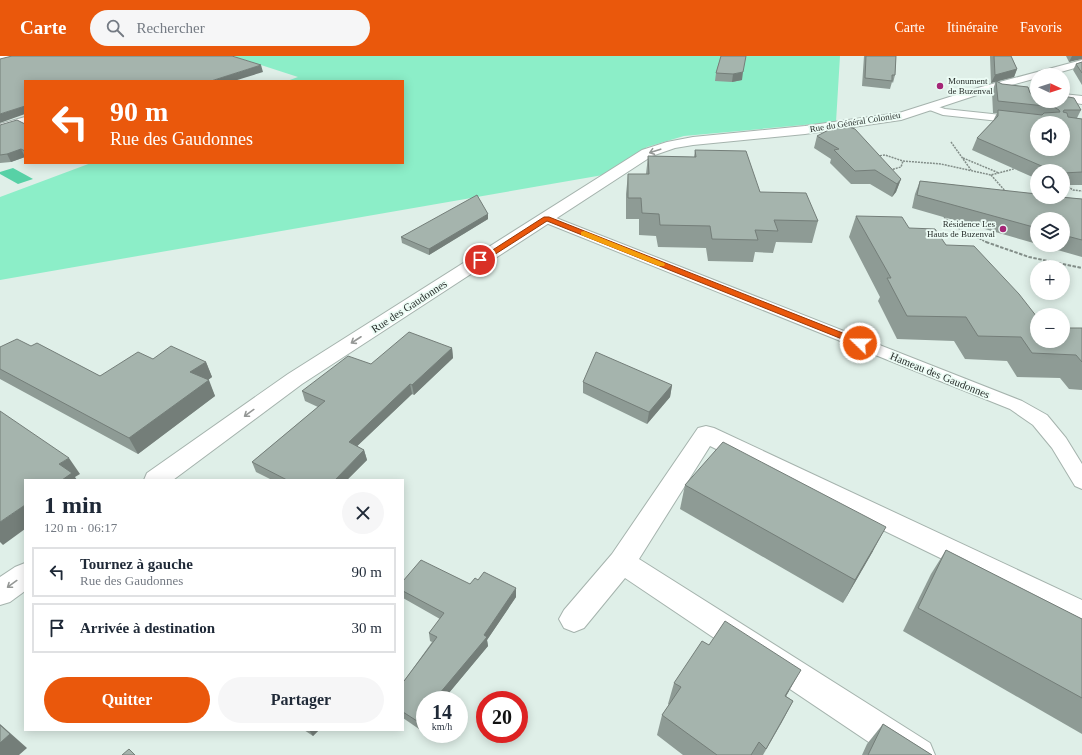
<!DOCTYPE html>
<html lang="fr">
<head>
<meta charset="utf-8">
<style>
  :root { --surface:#fff; --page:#f6f6f7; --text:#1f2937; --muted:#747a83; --line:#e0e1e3; --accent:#ea580c }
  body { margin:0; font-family:"Times New Roman",serif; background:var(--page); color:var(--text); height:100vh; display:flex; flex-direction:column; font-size:15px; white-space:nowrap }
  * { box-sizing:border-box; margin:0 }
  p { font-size:13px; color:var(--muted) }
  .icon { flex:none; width:22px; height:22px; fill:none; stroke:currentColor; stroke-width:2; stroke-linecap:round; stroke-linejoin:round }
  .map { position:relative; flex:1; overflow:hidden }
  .panel { position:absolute; left:24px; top:423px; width:380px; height:252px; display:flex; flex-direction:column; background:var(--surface); border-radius:0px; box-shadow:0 2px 10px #0003 }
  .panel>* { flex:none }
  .top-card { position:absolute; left:24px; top:24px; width:380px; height:84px; border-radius:0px; box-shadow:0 2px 10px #0003; background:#ea580c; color:#fff; overflow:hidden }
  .needle { width:26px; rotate:94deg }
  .tools { position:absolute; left:1030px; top:12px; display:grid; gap:8px }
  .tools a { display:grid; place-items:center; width:40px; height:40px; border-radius:50%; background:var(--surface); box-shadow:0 2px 10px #0003; font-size:20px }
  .speed { position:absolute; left:416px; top:635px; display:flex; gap:8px; font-size:20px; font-weight:700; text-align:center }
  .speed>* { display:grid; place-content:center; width:52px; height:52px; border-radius:50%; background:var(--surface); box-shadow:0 2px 10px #0003; line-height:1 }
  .speed small { font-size:10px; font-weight:400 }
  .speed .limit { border:6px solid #d22; background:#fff; color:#111 }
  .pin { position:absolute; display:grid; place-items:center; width:34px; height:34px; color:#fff; margin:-17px; border:2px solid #fff; border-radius:50%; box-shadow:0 1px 4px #0007 }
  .me { position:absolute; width:44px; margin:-22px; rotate:292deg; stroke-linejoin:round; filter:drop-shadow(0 0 3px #0008) }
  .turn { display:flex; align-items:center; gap:14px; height:84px; padding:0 20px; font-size:18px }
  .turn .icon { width:52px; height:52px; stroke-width:2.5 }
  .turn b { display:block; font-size:28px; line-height:34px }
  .round { display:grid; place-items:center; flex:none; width:42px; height:42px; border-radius:21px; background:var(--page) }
  .head { display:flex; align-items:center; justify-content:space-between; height:68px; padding:0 20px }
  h1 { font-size:24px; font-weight:800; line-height:30px }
  .action { display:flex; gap:8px; margin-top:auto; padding:8px 20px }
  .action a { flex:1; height:46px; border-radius:24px; background:var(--accent); color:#fff; font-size:16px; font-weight:800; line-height:46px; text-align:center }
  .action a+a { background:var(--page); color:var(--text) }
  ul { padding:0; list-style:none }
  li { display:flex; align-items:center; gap:12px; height:50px; margin:0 8px 6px; padding:0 12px; border:2px solid var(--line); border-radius:0px }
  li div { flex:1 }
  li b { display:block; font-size:15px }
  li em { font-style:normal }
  header { display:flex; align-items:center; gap:24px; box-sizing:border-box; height:56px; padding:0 20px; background:var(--accent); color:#fff }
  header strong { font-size:19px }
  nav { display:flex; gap:22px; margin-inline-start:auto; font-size:14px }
  .search { width:280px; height:36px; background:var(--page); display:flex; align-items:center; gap:10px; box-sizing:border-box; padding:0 14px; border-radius:22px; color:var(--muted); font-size:15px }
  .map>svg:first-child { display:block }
  .green { fill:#8ceec8 }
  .water { fill:#57d1a6 }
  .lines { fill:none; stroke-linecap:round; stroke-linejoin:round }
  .lane-casing { stroke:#a5b3ad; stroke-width:2 }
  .street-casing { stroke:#a5b3ad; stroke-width:2 }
  .path-far1 { stroke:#828d88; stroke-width:1.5; stroke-dasharray:2 1; stroke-linecap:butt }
  .path { stroke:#828d88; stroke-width:2; stroke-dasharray:3.5 1.5; stroke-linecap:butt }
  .lane { fill:#fff; fill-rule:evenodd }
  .street { fill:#fff; fill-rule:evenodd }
  .wall { fill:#8e9b95 }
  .shaded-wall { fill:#747e79 }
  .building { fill:#a5b4ad; stroke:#747e79; fill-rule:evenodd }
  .oneway { stroke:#959896 }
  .route { fill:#ea580c; stroke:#983908 }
  .slow { fill:#f59e0b }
  .poi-dot { fill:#a52677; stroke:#ecfcf5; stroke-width:1.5 }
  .labels { text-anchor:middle; stroke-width:3.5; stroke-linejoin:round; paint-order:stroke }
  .far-poi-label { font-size:9px; fill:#2b312e; stroke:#ecfcf5; text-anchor:start }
  .far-street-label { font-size:9px; fill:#2b312e; stroke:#ecfcf5 }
  .street-label { font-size:11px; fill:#2b312e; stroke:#ecfcf5 }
</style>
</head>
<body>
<header>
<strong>Carte</strong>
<div class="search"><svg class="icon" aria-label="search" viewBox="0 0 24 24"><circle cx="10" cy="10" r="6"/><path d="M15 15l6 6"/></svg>Rechercher</div>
<nav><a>Carte</a><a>Itinéraire</a><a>Favoris</a></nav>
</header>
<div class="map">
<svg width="1082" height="699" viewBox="0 0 1082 699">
  <rect width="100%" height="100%" fill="#dfefe8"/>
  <path class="green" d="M233 0H840L836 66 684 80 647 91 603 119 0 224V141L91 107H403V25H287L298 21Z"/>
  <path class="water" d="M13 112 33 123 18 128 0 118V116Z"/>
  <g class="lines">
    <defs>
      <g id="lane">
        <path d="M930 48 945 53 1048 64 1053 67H1037V69L943 59 927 53 925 51Z"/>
        <path d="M546 158 1022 345 1047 359 1066 382 1082 408V433L1075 430 1052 392 1033 369 1010 353 541 165 540 162 541 159Z"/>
      </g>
      <g id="street">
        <path d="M0 0H11L16 3 11 6 0 5Z"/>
        <path d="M1082 4V10L1050 19H1037V22L989 35 901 64 805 78 693 89 675 92 652 100 302 328 173 424H144L147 417 288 318 642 94 667 86 693 81 805 70 899 57 981 31Z"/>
        <path d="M1063 38 1082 40V48L1061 45H1063Z"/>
        <path d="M25 61V69L0 76V68Z"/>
        <path d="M706 370 714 372 1082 544V571L710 390 639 503 930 687 935 699H888L625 522 584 572 574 576 564 572 559 563 564 554 612 498 698 372Z"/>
        <path d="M25 507V535L10 546 0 549V521L15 511Z"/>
      </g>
    </defs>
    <use href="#lane" class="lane-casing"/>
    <use href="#street" class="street-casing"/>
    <g class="path-far1">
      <path d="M951 86 971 114"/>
      <path d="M877 100 885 99 903 105 941 108 991 119 1017 112"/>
      <path d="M963 102 999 117"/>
      <path d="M890 114 901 111 903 105"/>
      <path d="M991 119 1007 137"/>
      <path d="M1063 127 1073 134 1082 135"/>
      <path d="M944 161 956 171 988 187"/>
    </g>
    <path class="path" d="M986 186 1029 201 1082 212"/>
    <use href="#lane" class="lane"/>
    <use href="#street" class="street"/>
  </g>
  <g class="wall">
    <path d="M721 0 742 24 732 26 715 25 716 17Z"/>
    <path d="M864 0H896L895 19 893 27 892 26 890 33 862 30Z"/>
    <path d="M990 0H1011L1017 13 1014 21 997 25 1002 28 1030 37 1081 54 1077 62 1082 63V129H1063V115H1037V123L972 94 977 82 993 65 997 57H993L992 36 996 25 991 27Z"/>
    <path d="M1066 0H1082L1069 6Z"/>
    <path d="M1082 6V29L1073 14 1076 8Z"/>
    <path d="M25 68V101L11 106 0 107V69Z"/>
    <path d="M817 80 901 123 896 136 892 141 870 128H851L830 107 831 103 814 92Z"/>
    <path d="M695 94 760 136 818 165 812 187 776 186 773 197 755 196 753 206 708 205 706 192 658 191 656 180 639 179V163H626V138L628 118H646L648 100 694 101Z"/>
    <path d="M920 125 1082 143V201L1040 189H1063V163H1037V188L912 152 915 138Z"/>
    <path d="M488 158V163L429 199 402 187 401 181Z"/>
    <path d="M856 160 909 172 946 189 1037 285 1082 272V334L1069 333 1060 322 1017 321 1007 305 965 303 954 285 897 283 878 245 880 241 849 181Z"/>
    <path d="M31 290 100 320 153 303 206 306 212 321 208 324 215 340 138 398 0 323V291Z"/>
    <path d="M452 292 453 302 414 339 412 338 357 390 364 394 367 404 347 424H272L256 416 252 406 318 351 305 345 302 335Z"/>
    <path d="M583 326 672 329 670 341 647 368 583 337Z"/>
    <path d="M685 429 873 495 843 547 680 453Z"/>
    <path d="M946 494 1082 563V678L903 575 931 518Z"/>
    <path d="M403 525 470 528 516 541 487 584 488 590 443 644H425V666L419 673 403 662V624L404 625 432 586 430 585 429 577 440 563 403 542Z"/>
    <path d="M674 627 789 635 786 640 793 645 763 699H683L657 679 662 659 669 649 668 648Z"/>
    <path d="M883 668 932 699H862L867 688Z"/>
    <path d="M304 674H319L313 680Z"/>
  </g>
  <g class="shaded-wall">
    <path d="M1072 0H1082V3L1069 6Z"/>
    <path d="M261 9 263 16 234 25H211Z"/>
    <path d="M1017 13 1014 21 991 27 995 19Z"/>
    <path d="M743 16 742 24 732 26 733 18Z"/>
    <path d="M25 50V58L0 67V58Z"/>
    <path d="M21 93 25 101 11 106 7 98Z"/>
    <path d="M901 123 896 136 892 141 897 128Z"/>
    <path d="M488 158V163L429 199V193Z"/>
    <path d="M452 292 453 302 414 339 412 329Z"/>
    <path d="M206 306 212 321 197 332 190 316Z"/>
    <path d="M209 324 215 340 138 398 129 382Z"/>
    <path d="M410 328 412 338 351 396 349 386Z"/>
    <path d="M672 329 670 341 647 368 649 356Z"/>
    <path d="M364 394 367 404 347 424H335Z"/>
    <path d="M69 402 80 418 75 421 77 424H62L59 408Z"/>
    <path d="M25 449V473L3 489 0 486V466Z"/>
    <path d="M886 471 873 495 843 547 855 524Z"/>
    <path d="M516 532V541L487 584 488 590 443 644H434L484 579Z"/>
    <path d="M801 614 789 635 774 661 785 640Z"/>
    <path d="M793 645 782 666 763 699Z"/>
    <path d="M425 655V666L419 673 417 665Z"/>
    <path d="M0 668 27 692 19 699H0Z"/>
    <path d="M309 674H319L313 680Z"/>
  </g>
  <g class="building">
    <path d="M12 0H232L261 9 211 25H25V50L0 58V3Z"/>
    <path d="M721 0H746L743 16 733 18 716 17Z"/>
    <path d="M866 0H896L895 19H892V25L865 22Z"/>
    <path d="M994 0H1011L1017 13 995 19Z"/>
    <path d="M1082 6V17L1076 8Z"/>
    <path d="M996 25 1002 28 1028 31 1030 37H1037V45H1063V40L1074 42 1081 54H1064L1063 56 1067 57 1068 61 1082 63V116L1063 117V115H1053L977 82 998 60V54L1042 59 1044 57 1060 56 1059 54 1054 51 998 45ZM1037 67H1063V93H1037Z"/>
    <path d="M17 64 25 68V95L21 93 7 98 0 99V69Z"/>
    <path d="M840 68 855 73 901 123 897 128 875 114 855 115 834 94 839 93 817 80Z"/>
    <path d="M695 94 746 95 760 136 806 137 818 165 774 164 778 175 755 174 758 184 712 183 710 170 660 169 659 158 642 157 641 142H628V118H649L648 100 696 101Z"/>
    <path d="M920 125 1037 138V141H1060L1082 143V184L1063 179V163H1037V172L917 139Z"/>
    <path d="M477 139 488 158 429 193 401 181Z"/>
    <path d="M856 160 902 161 909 172 935 173 946 189 974 190 1019 238 1037 261V285H1063V272H1082V306L1076 299 1032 297 1021 281 978 280 966 261 907 260 887 222H891Z"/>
    <path d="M409 276 452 292 412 329 410 328 349 386 364 394 335 424H287L252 406 325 345 302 335 348 300 371 308Z"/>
    <path d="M17 283 31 290 37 287 100 320 138 296 153 303 171 290 206 306 190 316 209 324 129 382 0 313V291Z"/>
    <path d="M596 296 672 329 649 356 583 326Z"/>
    <path d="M0 355 69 402 59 408 72 417 62 424H25V449L0 466Z"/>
    <path d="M723 386 886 471 855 524 685 429Z"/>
    <path d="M946 494 1082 563V642L918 552Z"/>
    <path d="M421 504 470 528 475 522 478 524 484 516 516 532 484 579 487 581 434 644H425V655L417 665 403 656V624L404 625 437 581 429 577 444 557 403 535V525Z"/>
    <path d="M725 565 801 614 785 640 793 645 766 693 759 686 751 699H717L662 659 681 631 674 627 702 585 709 589Z"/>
    <path d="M883 668 932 699H868Z"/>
    <path d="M0 669 10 678 0 687Z"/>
    <path d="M129 693 135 699H122Z"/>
  </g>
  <defs><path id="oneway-shaft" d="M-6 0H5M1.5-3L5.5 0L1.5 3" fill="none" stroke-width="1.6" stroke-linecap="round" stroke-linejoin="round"/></defs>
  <g class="oneway">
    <use href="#oneway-shaft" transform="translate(655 95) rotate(162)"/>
    <use href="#oneway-shaft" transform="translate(356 284) rotate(147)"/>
    <use href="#oneway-shaft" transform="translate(249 357) rotate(144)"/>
    <use href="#oneway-shaft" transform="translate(12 528) rotate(144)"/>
  </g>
  <path class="route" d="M544 161H549L863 285 864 287 863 289H857L547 165 483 206 480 207 477 204Z"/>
  <path class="slow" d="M584 175 664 207 665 208 664 210H659L581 179V176Z"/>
  <g class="poi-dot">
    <circle cx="940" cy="30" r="4"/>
    <circle cx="1003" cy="173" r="4"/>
  </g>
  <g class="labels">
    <g class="far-poi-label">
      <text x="948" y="28">Monument<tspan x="948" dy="10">de Buzenval</tspan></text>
      <text x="995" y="171" text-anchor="end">Résidence Les<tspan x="995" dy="10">Hauts de Buzenval</tspan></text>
    </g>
    <g class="far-street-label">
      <text transform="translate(855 66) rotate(-9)" y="3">Rue du Général Colonieu</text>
    </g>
    <g class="street-label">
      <text transform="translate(409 250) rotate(-33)" y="4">Rue des Gaudonnes</text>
      <text transform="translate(940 319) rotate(22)" y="4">Hameau des Gaudonnes</text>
    </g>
  </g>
</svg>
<div class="tools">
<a><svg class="needle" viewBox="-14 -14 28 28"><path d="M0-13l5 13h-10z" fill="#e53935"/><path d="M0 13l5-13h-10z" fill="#747a83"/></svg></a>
<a><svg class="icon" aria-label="sound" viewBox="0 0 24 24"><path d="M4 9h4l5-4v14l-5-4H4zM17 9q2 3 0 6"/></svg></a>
<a><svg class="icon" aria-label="search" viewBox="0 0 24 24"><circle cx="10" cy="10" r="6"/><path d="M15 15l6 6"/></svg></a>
<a><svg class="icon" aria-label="layers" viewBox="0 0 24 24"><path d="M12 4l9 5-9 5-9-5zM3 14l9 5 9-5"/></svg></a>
<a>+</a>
<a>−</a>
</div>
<div class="speed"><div>14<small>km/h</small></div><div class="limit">20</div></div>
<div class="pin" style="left:480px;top:204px;background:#d93025"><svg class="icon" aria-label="arrive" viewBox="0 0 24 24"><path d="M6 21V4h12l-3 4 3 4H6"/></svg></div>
<svg class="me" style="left:860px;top:287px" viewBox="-20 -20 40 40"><circle r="17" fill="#ea580c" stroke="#fff" stroke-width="3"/><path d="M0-11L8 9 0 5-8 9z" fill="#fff"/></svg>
<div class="top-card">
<div class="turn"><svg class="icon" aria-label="left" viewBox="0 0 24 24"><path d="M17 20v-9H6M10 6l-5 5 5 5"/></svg><div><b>90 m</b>Rue des Gaudonnes</div></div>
</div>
<section class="panel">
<div class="head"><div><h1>1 min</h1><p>120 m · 06:17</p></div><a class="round"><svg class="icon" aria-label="close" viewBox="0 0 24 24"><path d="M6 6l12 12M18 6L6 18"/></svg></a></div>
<ul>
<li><svg class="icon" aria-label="left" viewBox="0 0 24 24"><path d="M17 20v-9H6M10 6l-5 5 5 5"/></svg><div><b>Tournez à gauche</b><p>Rue des Gaudonnes</p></div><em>90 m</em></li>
<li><svg class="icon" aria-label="arrive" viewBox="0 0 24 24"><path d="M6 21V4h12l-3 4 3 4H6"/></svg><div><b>Arrivée à destination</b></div><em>30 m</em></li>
</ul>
<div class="action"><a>Quitter</a><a>Partager</a></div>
</section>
</div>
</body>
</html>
